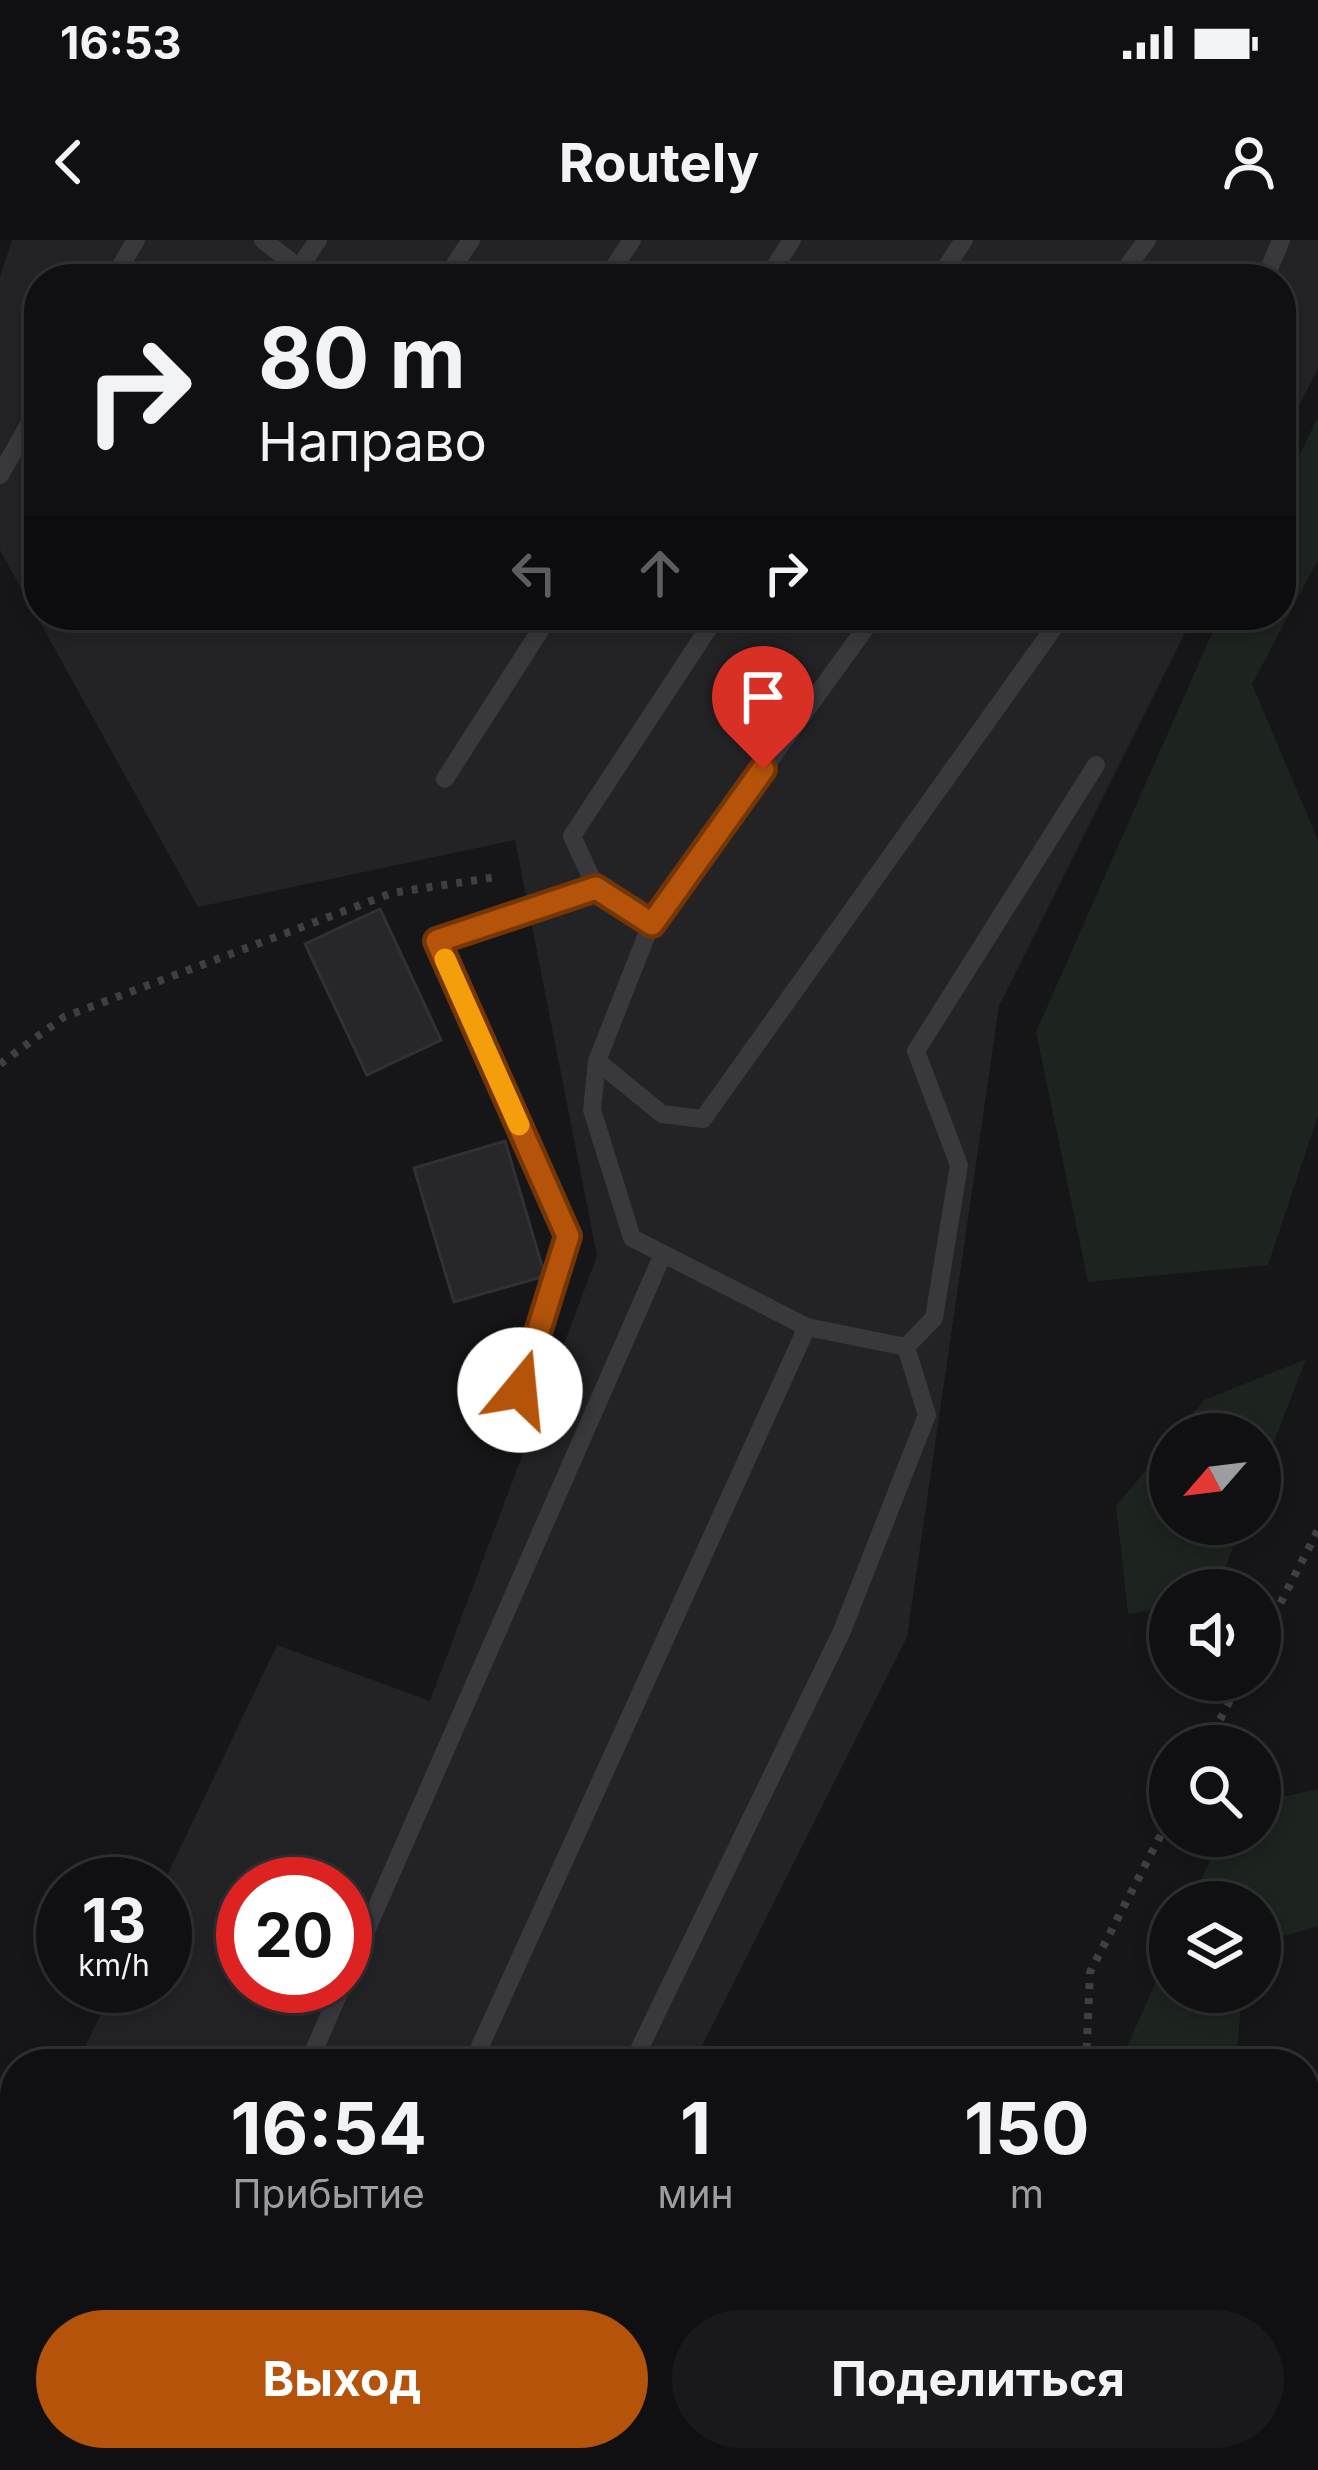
<!DOCTYPE html>
<html lang="ru">
<head>
<meta charset="utf-8">
<style>
  :root { --surface:#101012; --page:#19191b; --text:#f1f3f6; --muted:#9c9d9f; --line:#303032; --accent:#b45309 }
  body { margin:0; font-family:Inter,sans-serif; background:var(--page); color:var(--text); height:100vh; display:flex; flex-direction:column; font-size:45px; white-space:nowrap }
  * { box-sizing:border-box; margin:0 }
  p { font-size:39px; color:var(--muted) }
  .icon { flex:none; width:66px; height:66px; fill:none; stroke:currentColor; stroke-width:2; stroke-linecap:round; stroke-linejoin:round }
  .map { position:relative; flex:1; overflow:hidden }
  .sheet { position:absolute; left:0px; top:1809px; width:1320px; height:423px; display:flex; flex-direction:column; background:var(--surface); border-radius:48px 48px 0 0; box-shadow:0 6px 18px #0003,0 0 0 3px var(--line) }
  .sheet>* { flex:none }
  .banner { position:absolute; left:24px; top:24px; width:1272px; height:366px; border-radius:48px; box-shadow:0 6px 18px #0003,0 0 0 3px var(--line); background:#101012; color:var(--text); overflow:hidden }
  .needle { width:78px; rotate:242deg }
  .buttons { position:absolute; left:1149px; top:1173px; display:grid; gap:24px }
  .buttons a { display:grid; place-items:center; width:132px; height:132px; border-radius:50%; background:var(--surface); box-shadow:0 6px 18px #0003,0 0 0 3px var(--line); font-size:60px }
  .speed { position:absolute; left:36px; top:1617px; display:flex; gap:24px; font-size:60px; font-weight:700; text-align:center }
  .speed>* { display:grid; place-content:center; width:156px; height:156px; border-radius:50%; background:var(--surface); box-shadow:0 6px 18px #0003,0 0 0 3px var(--line); line-height:1 }
  .speed small { font-size:30px; font-weight:400 }
  .speed .limit { border:18px solid #d22; background:#fff; color:#111 }
  .pin { position:absolute; display:grid; place-items:center; width:102px; height:102px; color:#fff; margin:-123px -51px; border-radius:50% 50% 50% 0; rotate:-45deg; box-shadow:0 0 12px #0007 }
  .pin .icon { rotate:45deg }
  .me { position:absolute; width:132px; margin:-66px; rotate:17deg; stroke-linejoin:round; filter:drop-shadow(0 0 9px #0008) }
  .turn { display:flex; align-items:center; gap:42px; height:252px; padding:0 36px; font-size:54px }
  .turn .icon { width:156px; height:156px; stroke-width:2.5 }
  .turn b { display:block; font-size:84px; line-height:102px }
  .lanes { display:flex; align-items:center; height:114px; padding:0 36px; background:#0003; justify-content:center; gap:60px; direction:ltr }
  .lanes .off { opacity:.35 }
  .eta { display:flex; justify-content:space-evenly; align-items:center; height:204px; text-align:center }
  .eta b { font-size:72px; font-weight:700; line-height:84px }
  .button { display:flex; gap:24px; margin-top:auto; padding:24px 36px }
  .button a { flex:1; height:138px; border-radius:72px; background:var(--accent); color:#fff; font-size:48px; font-weight:700; line-height:138px; text-align:center }
  .button a+a { background:var(--page); color:var(--text) }
  .status { display:flex; justify-content:space-between; align-items:center; height:84px; padding:0 60px; background:var(--surface); direction:ltr }
  .status svg { height:33px; fill:currentColor }
  header { display:flex; justify-content:space-between; align-items:center; height:156px; padding:0 36px; background:var(--surface); font-size:54px; font-weight:700 }
  .map>svg:first-child { display:block }
  .built { fill:#232225; fill-rule:evenodd }
  .green { fill:#1d231e }
  .building { fill:#272629; stroke:#313034; stroke-width:3 }
  .lines { fill:none; stroke-linecap:round; stroke-linejoin:round }
  .path { stroke:#3e3f44; stroke-width:8; stroke-dasharray:6 9; stroke-linecap:butt }
  .lane { stroke:#38383d; stroke-width:18 }
  .street { stroke:#38383d; stroke-width:36 }
  .route-casing { stroke:#753606; stroke-width:30 }
  .route { stroke:#b45309; stroke-width:21 }
  .slow { stroke:#f59e0b; stroke-width:21 }
</style>
</head>
<body>
<div class="status"><b>16:53</b><svg viewBox="0 0 49 12"><path d="M0 12V9h3v3zM5 12V6h3v6zM10 12V3h3v9zM15 12V0h3v12zM26 1h20v11H26zM47 4h2v5h-2z"/></svg></div>
<header><svg class="icon" aria-label="back" viewBox="0 0 24 24"><path d="M15 5l-7 7 7 7"/></svg>Routely<svg class="icon" aria-label="person" viewBox="0 0 24 24"><circle cx="12" cy="8" r="4"/><path d="M4 21q1-7 8-7t8 7"/></svg></header>
<div class="map">
<svg width="1318" height="2230" viewBox="0 0 1318 2230">
  <rect width="100%" height="100%" fill="#161618"/>
  <g class="built">
    <path d="M12 0H1318V128L1281 202V39H39V375H1194L999 766 907 1397 693 1824H77L114 1746H165L163 1644 277 1405 430 1461 597 1016 515 600 198 667 0 310V37ZM243 1644H345V1746H243Z"/>
    <path d="M15 1955V2058L0 2051V1987Z"/>
    <path d="M379 2217H496L490 2230H408Z"/>
  </g>
  <g class="green">
    <path d="M1318 177V320L1252 444 1318 600V876L1268 1025 1088 1042 1036 792 1220 375H1281V252Z"/>
    <path d="M1306 1119 1260 1238V1194H1176L1204 1160Z"/>
    <path d="M1170 1201V1284H1242L1217 1350H1170V1367L1128 1374 1116 1266Z"/>
    <path d="M1318 1549V1686L1260 1703V1662H1191L1221 1596H1260V1562Z"/>
    <path d="M1170 1710V1752H1242L1236 1824H1127L1126 1809Z"/>
    <path d="M1129 2217H1208L1207 2230H1129Z"/>
  </g>
  <g class="building">
    <path d="M380 669 441 800 367 835 305 704Z"/>
    <path d="M505 901 545 1036 454 1062 414 928Z"/>
  </g>
  <g class="lines">
    <g class="path">
      <path d="M0 824 64 777 392 653 496 637"/>
      <path d="M1260 1403 1318 1290"/>
      <path d="M1206 1506 1241 1440"/>
      <path d="M1086 1824 1090 1732 1170 1577"/>
    </g>
    <g class="lane">
      <path d="M263 0 299 28"/>
      <path d="M113 39 136 0"/>
      <path d="M292 39 318 0"/>
      <path d="M445 39 471 0"/>
      <path d="M606 39 632 0"/>
      <path d="M767 39 792 0"/>
      <path d="M938 39 964 0"/>
      <path d="M1118 39 1147 0"/>
      <path d="M1265 39 1281 0"/>
      <path d="M0 235 39 167"/>
      <path d="M875 375 651 684 597 821 662 874 703 879 1063 375"/>
      <path d="M445 539 550 375"/>
      <path d="M596 648 572 596 717 375"/>
      <path d="M597 821 592 870 632 998 807 1087 906 1107 934 1078 959 925 916 811 1096 525"/>
      <path d="M520 1150 569 996 437 701 596 648 651 684"/>
      <path d="M345 1739 663 1014"/>
      <path d="M308 1824 342 1746"/>
      <path d="M472 1824 807 1087"/>
      <path d="M632 1824 842 1391 927 1175 906 1107"/>
    </g>
    <path class="street" d="M1258 2230V2217"/>
  </g>
  <g class="lines">
    <defs>
      <path id="route" d="M520 1150 568 996 437 701 596 648 652 684 763 529"/>
    </defs>
    <use href="#route" class="route-casing"/>
    <use href="#route" class="route"/>
    <path class="slow" d="M445 719 519 885"/>
  </g>
</svg>
<div class="buttons">
<a><svg class="needle" viewBox="-14 -14 28 28"><path d="M0-13l5 13h-10z" fill="#e53935"/><path d="M0 13l5-13h-10z" fill="#9c9d9f"/></svg></a>
<a><svg class="icon" aria-label="sound" viewBox="0 0 24 24"><path d="M4 9h4l5-4v14l-5-4H4zM17 9q2 3 0 6"/></svg></a>
<a><svg class="icon" aria-label="search" viewBox="0 0 24 24"><circle cx="10" cy="10" r="6"/><path d="M15 15l6 6"/></svg></a>
<a><svg class="icon" aria-label="layers" viewBox="0 0 24 24"><path d="M12 4l9 5-9 5-9-5zM3 14l9 5 9-5"/></svg></a>
</div>
<div class="speed"><div>13<small>km/h</small></div><div class="limit">20</div></div>
<div class="pin" style="left:763px;top:529px;background:#d93025"><svg class="icon" aria-label="arrive" viewBox="0 0 24 24"><path d="M6 21V4h12l-3 4 3 4H6"/></svg></div>
<svg class="me" style="left:520px;top:1150px" viewBox="-20 -20 40 40"><circle r="19" fill="#fff"/><path d="M0-13L10 11 0 6-10 11z" fill="#b45309"/></svg>
<div class="banner">
<div class="turn"><svg class="icon" aria-label="right" viewBox="0 0 24 24"><path d="M7 20v-9h11M14 6l5 5-5 5"/></svg><div><b>80 m</b>Направо</div></div>
<div class="lanes"><svg class="icon off" aria-label="left" viewBox="0 0 24 24"><path d="M17 20v-9H6M10 6l-5 5 5 5"/></svg><svg class="icon off" aria-label="ahead" viewBox="0 0 24 24"><path d="M12 20V5M6 11l6-6 6 6"/></svg><svg class="icon" aria-label="right" viewBox="0 0 24 24"><path d="M7 20v-9h11M14 6l5 5-5 5"/></svg></div>
</div>
<section class="sheet">
<div class="eta">
<div><b>16:54</b><p>Прибытие</p></div>
<div><b>1</b><p>мин</p></div>
<div><b>150</b><p>m</p></div>
</div>
<div class="button"><a>Выход</a><a>Поделиться</a></div>
</section>
</div>
</body>
</html>
